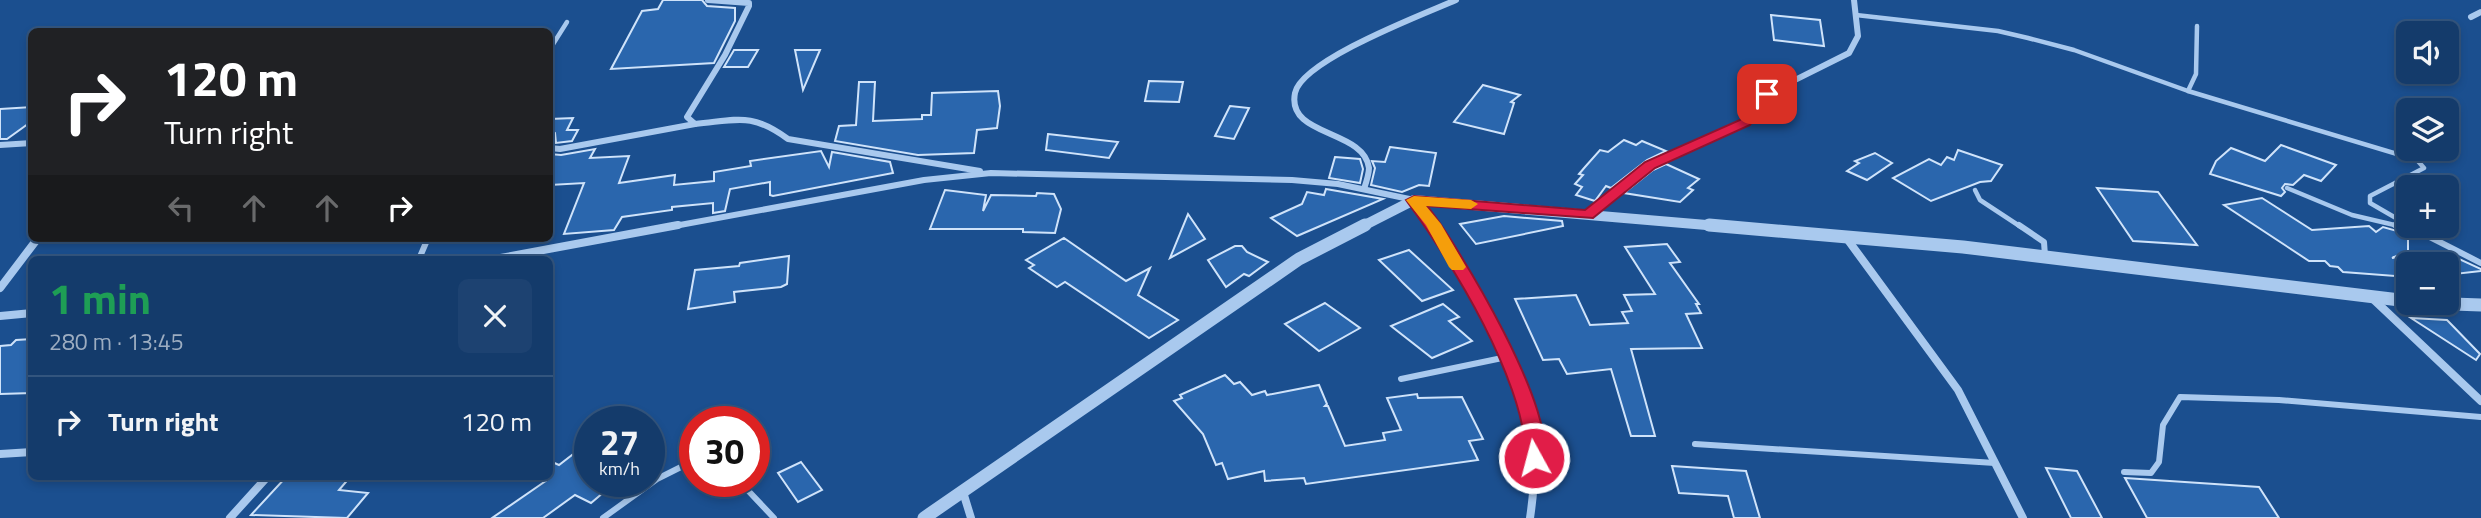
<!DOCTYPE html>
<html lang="en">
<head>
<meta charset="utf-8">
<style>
  :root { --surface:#143b6b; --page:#1d4271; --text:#f1f3f6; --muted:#9dadc1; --line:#33557e }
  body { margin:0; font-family:"Titillium Web",sans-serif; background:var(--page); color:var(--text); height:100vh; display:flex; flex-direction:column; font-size:26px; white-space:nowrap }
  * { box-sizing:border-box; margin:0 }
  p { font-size:23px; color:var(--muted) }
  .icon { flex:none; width:38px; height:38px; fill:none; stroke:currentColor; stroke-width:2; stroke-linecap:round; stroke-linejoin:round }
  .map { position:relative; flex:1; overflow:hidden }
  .sheet { position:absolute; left:28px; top:256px; width:525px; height:224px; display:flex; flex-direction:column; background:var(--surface); border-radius:10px; box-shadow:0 4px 10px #0003,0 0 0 2px var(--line) }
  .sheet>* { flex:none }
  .top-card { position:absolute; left:28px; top:28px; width:525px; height:214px; border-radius:10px; box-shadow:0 4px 10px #0003,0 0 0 2px var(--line); background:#202124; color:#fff; overflow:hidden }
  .tools { position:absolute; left:2396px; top:21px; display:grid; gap:14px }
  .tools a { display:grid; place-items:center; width:63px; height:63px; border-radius:10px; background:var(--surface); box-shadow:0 4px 10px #0003,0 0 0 2px var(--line); font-size:35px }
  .speed { position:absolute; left:574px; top:406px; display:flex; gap:14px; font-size:35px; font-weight:700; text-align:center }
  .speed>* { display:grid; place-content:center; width:91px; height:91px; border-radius:50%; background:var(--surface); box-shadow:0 4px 10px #0003,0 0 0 2px var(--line); line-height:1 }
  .speed small { font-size:18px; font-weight:400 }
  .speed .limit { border:10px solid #d22; background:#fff; color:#111 }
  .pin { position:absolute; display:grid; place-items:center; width:60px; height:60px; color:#fff; margin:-30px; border-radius:14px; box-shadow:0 4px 10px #0006 }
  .me { position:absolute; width:77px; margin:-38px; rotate:353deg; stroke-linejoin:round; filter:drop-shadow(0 0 5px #0008) }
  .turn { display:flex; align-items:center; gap:24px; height:147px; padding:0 21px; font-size:32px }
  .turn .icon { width:91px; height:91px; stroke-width:2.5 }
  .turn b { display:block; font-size:49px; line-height:60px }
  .lanes { display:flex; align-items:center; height:66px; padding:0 21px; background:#0003; justify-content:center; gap:35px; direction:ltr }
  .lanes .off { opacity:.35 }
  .round { display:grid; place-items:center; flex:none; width:74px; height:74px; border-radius:10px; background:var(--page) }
  .overview { display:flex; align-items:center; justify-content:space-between; height:119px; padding:0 21px }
  h1 { font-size:42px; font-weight:700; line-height:52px; color:#1e9e55 }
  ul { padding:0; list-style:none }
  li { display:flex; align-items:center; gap:21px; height:91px; padding:0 21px; border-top:2px solid var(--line) }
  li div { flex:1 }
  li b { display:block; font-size:26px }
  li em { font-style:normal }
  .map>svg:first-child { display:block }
  .building { fill:#2a66ad; stroke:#cfe3fa; stroke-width:2 }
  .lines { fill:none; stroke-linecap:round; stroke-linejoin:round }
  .service-far1 { stroke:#a9c9ee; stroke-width:4.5 }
  .service { stroke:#a9c9ee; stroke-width:6 }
  .minor-far1 { stroke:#a9c9ee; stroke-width:6 }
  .minor { stroke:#a9c9ee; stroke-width:8 }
  .tertiary-far1 { stroke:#a9c9ee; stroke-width:10 }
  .tertiary { stroke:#a9c9ee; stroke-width:13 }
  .route { fill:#e11d48; stroke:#92132f; stroke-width:2 }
  .slow { fill:#f59e0b }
</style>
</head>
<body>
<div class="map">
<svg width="2481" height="518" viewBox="0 0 2481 518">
  <rect width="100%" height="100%" fill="#1b4f8f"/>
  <g class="building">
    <path d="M663 0H702L707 6 735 8V21L714 63 611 69 642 11 658 9Z"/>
    <path d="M1771 15 1820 20 1824 46 1774 40Z"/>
    <path d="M734 50H758L748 67H724Z"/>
    <path d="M795 50H820L803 90Z"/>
    <path d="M1149 81 1183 82 1179 102 1145 101Z"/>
    <path d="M859 82H875L873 121 922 119V115H931L932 93 998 91 1000 106 997 128 977 130 974 153 918 155 835 141 839 126 856 125Z"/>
    <path d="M1483 85 1520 95 1511 102 1514 103 1504 134 1454 122Z"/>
    <path d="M1230 106 1249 108 1234 139 1215 136Z"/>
    <path d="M32 107V121L7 139H0V109Z"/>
    <path d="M573 118 567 130H578L572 141 556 143 555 133 550 129V119Z"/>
    <path d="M1048 134 1118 142 1109 158 1046 150Z"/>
    <path d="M1624 140 1636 145 1642 141 1666 151 1647 160 1611 188 1606 186 1595 201 1576 195 1582 187 1575 184 1583 175 1579 174 1585 167 1600 150 1608 152Z"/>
    <path d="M2281 145 2336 165 2321 181 2304 175 2293 185 2285 184 2282 188 2285 192 2281 196 2210 174 2216 161 2231 148 2265 161Z"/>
    <path d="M1390 147 1436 153 1429 186 1419 185 1402 192 1371 185 1375 168 1372 161 1385 162Z"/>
    <path d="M595 149 590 158 629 156 619 183 675 175 674 185 714 181V172L751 166 750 161 821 151 829 167 832 152 890 162 893 173 773 196 770 195V182L730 189 725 211 713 213V203L672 207V210L622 217 614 230 564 234 584 183 550 185V154L561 155Z"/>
    <path d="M1958 150 2002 165 1991 181 1980 182 1931 201 1893 178 1929 159 1941 165 1947 157 1954 160Z"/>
    <path d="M1875 153 1892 163 1867 180 1847 171 1859 163 1855 161Z"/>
    <path d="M1335 157 1360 159 1363 169 1360 183 1329 178Z"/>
    <path d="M1666 164 1699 179 1688 188 1693 190 1680 202 1624 193 1653 170Z"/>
    <path d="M2097 188 2158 192 2197 245 2133 241Z"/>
    <path d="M1326 189 1383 199 1297 236 1271 218 1302 204 1307 192 1324 195Z"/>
    <path d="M945 190 986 195 983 211 991 195 1036 196 1037 193 1054 194 1061 209 1055 233 1023 232V229H930Z"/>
    <path d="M2262 198 2312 230 2369 226 2376 232 2383 227 2408 234V251L2392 258 2408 256V277L2343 272 2338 267 2330 266 2325 261H2309L2224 205Z"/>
    <path d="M1188 214 1205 239 1170 258Z"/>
    <path d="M1504 216 1562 221 1563 226 1476 244 1460 224Z"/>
    <path d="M1064 238 1126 281 1150 268 1138 295 1178 320 1149 338 1065 282 1057 287 1029 268 1034 265 1026 260Z"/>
    <path d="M1667 244 1680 262 1670 263 1699 304H1696L1701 313 1686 314 1702 348 1631 349 1655 436H1631L1611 369 1567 374 1559 359 1543 360 1515 299 1576 295 1590 325 1628 323 1622 312 1632 311 1624 295 1655 294 1625 247Z"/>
    <path d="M1235 246H1242L1247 252 1268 262 1249 276 1244 274 1226 287 1208 260Z"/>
    <path d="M1409 250 1453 290 1422 301 1379 260Z"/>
    <path d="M2446 253 2481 269V271L2446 275Z"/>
    <path d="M789 256 787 284 781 287 734 292 735 302 688 309 695 270 739 266 740 263Z"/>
    <path d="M1325 303 1360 328 1319 351 1285 324Z"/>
    <path d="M1443 304 1459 317 1449 321 1472 341 1432 358 1391 326Z"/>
    <path d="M2411 318 2447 320 2480 354 2476 360Z"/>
    <path d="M32 339V393L0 394V346L11 345 16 340Z"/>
    <path d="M1225 375 1234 384 1240 382 1252 395 1265 391 1267 395 1319 385 1327 404 1325 406H1328L1345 446 1385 440 1383 433 1401 430 1387 398 1417 394 1418 398 1462 397 1483 439 1469 441 1478 460 1306 484 1304 478 1265 481 1264 471 1228 479 1222 463 1216 465 1203 434 1174 401 1182 398 1180 395Z"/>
    <path d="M590 441V481H617L591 503 575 495 543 518H492L550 478V461L559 465Z"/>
    <path d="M801 462 822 490 798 502 778 473Z"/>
    <path d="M1672 466 1746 471 1760 518H1734L1728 496 1679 493Z"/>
    <path d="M2046 468 2077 471 2102 518H2071Z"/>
    <path d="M287 476H351L339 490 368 493 347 518 251 515Z"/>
    <path d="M2125 478 2259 487 2279 518H2147Z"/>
  </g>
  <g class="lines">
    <g class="service-far1">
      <path d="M1856 15 1998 31 2028 38 2074 50 2188 91 2417 160 2424 168 2370 196V203L2408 225"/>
      <path d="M550 49 567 22"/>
      <path d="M2188 91 2196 74 2197 26"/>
      <path d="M2287 188 2352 215 2403 227"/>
      <path d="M1975 190 1980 200 2021 227"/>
    </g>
    <g class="service">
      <path d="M2019 225 2044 242 2045 256"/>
      <path d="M2395 225 2415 230"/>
      <path d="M2414 229 2481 263"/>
      <path d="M419 259 428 238"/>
      <path d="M1401 379 1507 357"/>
      <path d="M1695 444 1995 463"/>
      <path d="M2124 472 2151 473 2159 462 2163 425 2180 397 2279 400 2481 417"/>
      <path d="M739 481 774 518"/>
      <path d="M603 518 657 479 695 460"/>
    </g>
    <g class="minor-far1">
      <path d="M708 0 749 3V6L725 55 687 117 695 124C738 120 751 112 788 139L980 171"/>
      <path d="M2471 17 2481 12"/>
      <path d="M550 135V142"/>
      <path d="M0 145 32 143"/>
      <path d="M550 148 560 149 695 124"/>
      <path d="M1364 189C1366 183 1369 174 1369 168 1364 129 1286 137 1295 93 1302 60 1424 14 1456 0"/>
      <path d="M1588 214 1650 165 1745 122 1767 94 1849 53 1858 36 1854 0"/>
      <path d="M669 227 924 180 991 173 1292 180 1338 184 1414 200 1435 227"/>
    </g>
    <g class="minor">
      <path d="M1434 225C1471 289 1524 363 1533 438 1536 465 1534 491 1530 518"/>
      <path d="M1845 236 1958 390 2023 518"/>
      <path d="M495 259 678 225"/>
      <path d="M0 288 38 238"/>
      <path d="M2372 298 2481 401"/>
      <path d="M0 316 32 313"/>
      <path d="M0 454 32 452"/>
      <path d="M963 492 971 518"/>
      <path d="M230 518 268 476"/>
    </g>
    <path class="tertiary-far1" d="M1361 227 1414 200 1730 227"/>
    <g class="tertiary">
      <path d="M1709 225 1963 247 2408 301"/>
      <path d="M2425 303 2481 305"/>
      <path d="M924 518 1299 259 1365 225"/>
    </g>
  </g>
  <path class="route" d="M1767 90 1773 94 1750 125 1655 168 1593 218 1427 206C1456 241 1565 422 1541 463H1527C1523 455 1525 446 1524 437 1522 422 1517 404 1512 390 1488 322 1448 258 1406 200L1414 196 1585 210 1645 162 1740 120 1762 92Z"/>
  <path class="slow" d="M1414 196 1471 200 1478 204 1471 209 1426 206 1441 224 1466 267 1463 270H1452L1449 267 1426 225 1406 200Z"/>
</svg>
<div class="tools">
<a><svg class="icon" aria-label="sound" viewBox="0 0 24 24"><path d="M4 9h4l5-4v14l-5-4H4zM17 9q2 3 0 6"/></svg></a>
<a><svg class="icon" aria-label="layers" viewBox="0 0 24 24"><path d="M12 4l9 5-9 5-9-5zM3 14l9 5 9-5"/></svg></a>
<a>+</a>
<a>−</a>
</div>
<div class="speed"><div>27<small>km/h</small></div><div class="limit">30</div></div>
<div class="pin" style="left:1767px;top:94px;background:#d93025"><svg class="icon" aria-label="arrive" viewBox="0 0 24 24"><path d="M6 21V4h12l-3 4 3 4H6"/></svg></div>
<svg class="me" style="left:1534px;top:458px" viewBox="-20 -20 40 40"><circle r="17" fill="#e11d48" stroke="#fff" stroke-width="3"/><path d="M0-11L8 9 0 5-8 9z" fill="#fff"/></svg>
<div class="top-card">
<div class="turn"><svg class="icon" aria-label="right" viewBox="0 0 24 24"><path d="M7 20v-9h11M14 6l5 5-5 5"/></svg><div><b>120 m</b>Turn right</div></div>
<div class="lanes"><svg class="icon off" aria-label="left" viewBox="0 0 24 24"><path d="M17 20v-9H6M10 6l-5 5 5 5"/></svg><svg class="icon off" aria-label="ahead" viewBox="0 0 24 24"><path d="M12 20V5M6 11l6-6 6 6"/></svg><svg class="icon off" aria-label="ahead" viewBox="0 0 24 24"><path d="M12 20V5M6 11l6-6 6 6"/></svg><svg class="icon" aria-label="right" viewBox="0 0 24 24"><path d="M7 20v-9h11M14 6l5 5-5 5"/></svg></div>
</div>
<section class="sheet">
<div class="overview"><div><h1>1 min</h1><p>280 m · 13:45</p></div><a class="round"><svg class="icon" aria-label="close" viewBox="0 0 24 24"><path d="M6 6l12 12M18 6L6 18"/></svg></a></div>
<ul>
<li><svg class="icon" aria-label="right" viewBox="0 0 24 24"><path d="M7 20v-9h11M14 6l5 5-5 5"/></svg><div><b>Turn right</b></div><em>120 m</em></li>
</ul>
</section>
</div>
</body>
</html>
